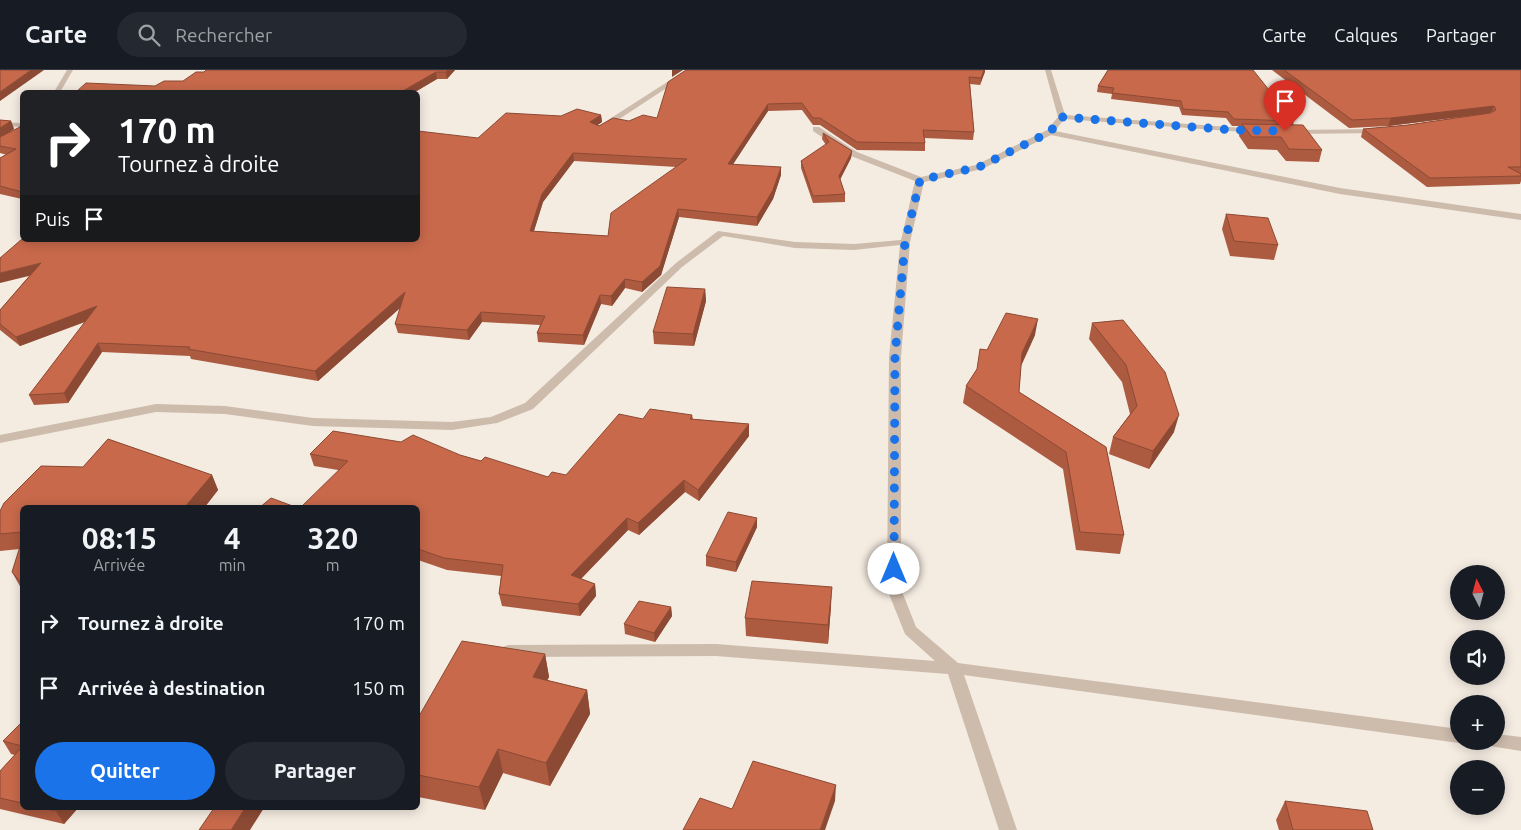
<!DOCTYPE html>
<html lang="fr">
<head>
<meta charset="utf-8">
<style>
  :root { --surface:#171b24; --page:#242831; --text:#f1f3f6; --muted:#9ea1a6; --line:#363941; --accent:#1a73e8 }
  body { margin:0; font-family:Ubuntu,sans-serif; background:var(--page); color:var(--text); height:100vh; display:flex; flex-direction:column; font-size:19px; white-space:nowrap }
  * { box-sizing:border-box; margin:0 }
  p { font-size:16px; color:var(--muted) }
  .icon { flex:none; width:28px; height:28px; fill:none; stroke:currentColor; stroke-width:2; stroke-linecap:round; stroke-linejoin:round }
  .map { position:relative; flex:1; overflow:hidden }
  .sheet { position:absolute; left:20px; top:435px; width:400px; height:305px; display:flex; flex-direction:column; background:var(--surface); border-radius:8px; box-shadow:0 2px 12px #0003 }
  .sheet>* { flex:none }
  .guide { position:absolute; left:20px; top:20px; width:400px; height:152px; border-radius:8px; box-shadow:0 2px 12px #0003; background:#202124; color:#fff; overflow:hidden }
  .needle { width:32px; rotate:354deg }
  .controls { position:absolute; left:1450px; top:495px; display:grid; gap:10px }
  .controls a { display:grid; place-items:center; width:55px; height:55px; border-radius:50%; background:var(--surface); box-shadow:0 2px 12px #0003; font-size:25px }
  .pin { position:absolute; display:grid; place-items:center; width:42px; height:42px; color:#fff; margin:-51px -21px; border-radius:50% 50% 50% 0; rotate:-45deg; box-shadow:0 0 5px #0007 }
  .pin .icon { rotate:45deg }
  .me { position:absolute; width:55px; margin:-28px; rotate:0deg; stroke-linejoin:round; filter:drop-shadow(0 0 4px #0008) }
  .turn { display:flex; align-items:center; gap:18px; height:105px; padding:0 15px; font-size:22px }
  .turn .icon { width:65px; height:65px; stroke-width:2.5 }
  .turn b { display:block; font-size:35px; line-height:42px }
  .then { display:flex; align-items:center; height:48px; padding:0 15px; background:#0003; gap:10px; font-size:19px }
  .eta { display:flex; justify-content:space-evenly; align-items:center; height:85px; text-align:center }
  .eta b { font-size:30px; font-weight:700; line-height:35px }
  .cta { display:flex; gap:10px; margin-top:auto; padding:10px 15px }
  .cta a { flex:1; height:58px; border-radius:30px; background:var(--accent); color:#fff; font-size:20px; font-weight:700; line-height:58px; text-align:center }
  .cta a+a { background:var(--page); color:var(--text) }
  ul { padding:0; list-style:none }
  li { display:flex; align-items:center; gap:15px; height:65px; padding:0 15px }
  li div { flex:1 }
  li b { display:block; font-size:19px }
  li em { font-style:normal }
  header { display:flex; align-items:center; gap:30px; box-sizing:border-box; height:70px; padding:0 25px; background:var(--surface); border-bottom:1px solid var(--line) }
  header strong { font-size:24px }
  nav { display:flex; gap:28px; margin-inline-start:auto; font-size:18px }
  .search { width:350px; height:45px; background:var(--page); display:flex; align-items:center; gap:12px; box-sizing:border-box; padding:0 18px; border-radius:28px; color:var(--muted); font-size:19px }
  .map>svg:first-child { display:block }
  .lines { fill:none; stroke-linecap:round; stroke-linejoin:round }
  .minor { fill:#cdbbac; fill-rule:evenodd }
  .wall { fill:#ac5a40; fill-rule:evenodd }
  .shaded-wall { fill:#8c4a34 }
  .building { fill:#c8694b; stroke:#8c4a34; fill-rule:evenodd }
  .route { stroke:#1a73e8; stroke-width:9; stroke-dasharray:0 16.2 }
</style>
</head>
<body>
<header>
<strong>Carte</strong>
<div class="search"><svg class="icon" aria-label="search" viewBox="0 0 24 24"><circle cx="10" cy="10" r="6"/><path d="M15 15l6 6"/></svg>Rechercher</div>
<nav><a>Carte</a><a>Calques</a><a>Partager</a></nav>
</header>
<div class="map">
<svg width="1521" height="760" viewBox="0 0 1521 760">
  <rect width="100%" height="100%" fill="#f4ebe1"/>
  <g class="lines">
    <g class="minor">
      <path d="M67 0H73L60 22H54Z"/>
      <path d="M686 0H694L604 59 597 57Z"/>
      <path d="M1045 0H1051L1065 45 1257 59 1261 61 1257 63 1064 49 1055 61 1340 118 1521 144V150L1340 124 1051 65 982 99 924 112 910 172 901 287V519L916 557 958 593 1459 659V671H1464L1459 673 964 605 1017 760H999L948 604 716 586 508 587 503 585 500 581 503 577 508 575 716 574 935 591 905 564 887 519 889 287 900 175 854 180 795 178 723 166 682 197 533 339 497 353 452 360 313 356 225 344 156 342 0 373V365L156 334 225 336 313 348 452 352 491 347 525 333 676 193 718 161 795 172 854 174 901 170 915 111 851 86 813 61V57H819L857 82 921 107 976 95 1047 60 1058 47Z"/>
      <path d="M0 52 22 53V57L0 56Z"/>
      <path d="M1379 59H1382V63L1292 64 1288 62 1292 60Z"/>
      <path d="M1496 664 1521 667V681L1490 676 1488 671H1496Z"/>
    </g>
  </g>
  <g class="wall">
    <path d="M455 0 447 9H437L415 22H76L155 16 183 11Z"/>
    <path d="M686 0H985L980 15 970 14 974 62 973 70 924 68 925 73V81L857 80 820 55H813L802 40 768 41 733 94 781 105 773 129 757 156 679 147 661 205 642 222 625 218 612 236 601 234 584 275 538 272 537 263 540 255 482 252 469 270 398 263 395 254 401 237 318 311 191 289 190 286 102 282 68 333 34 335 29 325 85 252 20 276 0 260V240L29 206 478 68 561 46 601 45 602 52 597 55 599 56 657 48ZM574 91 677 97 608 166 534 161 543 132Z"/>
    <path d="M1108 0 1294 51 1293 55 1322 80 1319 92 1286 91 1277 80 1248 79 1239 66 1241 56H1232L1226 48 1182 45 1179 37 1111 29 1112 24 1097 22 1098 16Z"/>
    <path d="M1272 0H1521V111L1520 114 1427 117 1361 67 1363 59 1408 55 1476 45 1388 56 1349 58Z"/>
    <path d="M0 50 11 51 14 59 7 64 20 57 22 52V129L0 124V88L7 85 0 83Z"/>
    <path d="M823 63 852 81 851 88 840 110 845 124V132L813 133 801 98V91L826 75 822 69Z"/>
    <path d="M1226 144 1278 175 1274 190 1230 186 1222 159Z"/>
    <path d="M705 219 706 231 694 276 654 274 653 262Z"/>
    <path d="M1123 250 1174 362 1149 399 1109 384 1113 367 1130 344 1122 312 1089 269 1092 253Z"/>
    <path d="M1035 265 1021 296 1019 322 1106 377 1124 465 1120 484 1076 480 1063 399 963 333 966 316 977 299Z"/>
    <path d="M692 345 693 349 749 354V366L699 431 685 422 639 465 628 460 581 509 595 514 596 526 580 546 502 536 499 524 501 506 447 500 418 490V438L338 400 314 396 310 384 460 385 481 391 548 407 566 405 643 349Z"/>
    <path d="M108 369 212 405 218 420 204 438H22V520L12 502 20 479 0 481V441L4 433 41 396 83 397Z"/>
    <path d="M757 457 736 502 706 496V486Z"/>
    <path d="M831 536 828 574 746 566 745 548Z"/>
    <path d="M671 537 672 546 655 572 625 564 624 554Z"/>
    <path d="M545 584 549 607 547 610 587 620 590 644 550 716 503 703 485 740 418 727V648Z"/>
    <path d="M22 652V738H78L64 754 0 739V701L15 685 11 684 3 671Z"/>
    <path d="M1285 731 1373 760H1279L1276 750Z"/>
  </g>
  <g class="shaded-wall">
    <path d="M31 0H44L0 31V22Z"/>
    <path d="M448 0H455L447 9 446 2Z"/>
    <path d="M672 0H683L672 7Z"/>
    <path d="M984 0H985V2L980 15 981 8Z"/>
    <path d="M436 2 437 9 415 22H401Z"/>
    <path d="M768 34V41L728 102V94Z"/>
    <path d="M1494 36 1491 43 1388 56 1391 48Z"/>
    <path d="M601 45 602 52 591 60 590 52Z"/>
    <path d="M11 51 14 59 0 68V58Z"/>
    <path d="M852 81 851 88 838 113 839 106Z"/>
    <path d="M573 83 574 91 543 132 531 170 530 161 542 124Z"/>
    <path d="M781 97V105L773 129 757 156V147Z"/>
    <path d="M678 139 679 147 661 205 642 222V212Z"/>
    <path d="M41 193 45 202 0 213V203Z"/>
    <path d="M625 209V218L612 236 611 226Z"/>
    <path d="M705 219 706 231 694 276 693 264Z"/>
    <path d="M405 222 408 231 318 311 315 301Z"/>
    <path d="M600 225 601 234 584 275 583 265Z"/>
    <path d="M97 236 100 246 20 276 16 267Z"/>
    <path d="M481 242 482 252 469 270 467 260Z"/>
    <path d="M1038 249 1035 265 1019 300 1022 283Z"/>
    <path d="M98 273 102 282 68 333 64 323Z"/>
    <path d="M1179 345 1174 362 1149 399 1153 381Z"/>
    <path d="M749 354V366L699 431 698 420Z"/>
    <path d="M212 405 218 420 204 438H184Z"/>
    <path d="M684 410 685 422 639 465 638 453Z"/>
    <path d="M627 448 628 460 572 518 571 505Z"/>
    <path d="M757 448V457L736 502V492Z"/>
    <path d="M595 514 596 526 580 546 578 534Z"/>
    <path d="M832 517 831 536 828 574V555Z"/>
    <path d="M671 537 672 546 655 572 654 563Z"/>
    <path d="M545 584 549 607 538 630 533 607Z"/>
    <path d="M587 620 590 644 550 716 546 693Z"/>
    <path d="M498 679 503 703 485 740 479 717Z"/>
    <path d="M836 715 835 731 825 760H820Z"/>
    <path d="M59 738H78L64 754 56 741Z"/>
    <path d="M245 738H264L250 760H231Z"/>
  </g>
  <g class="building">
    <path d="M0 0H31L0 22Z"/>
    <path d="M206 0H448L446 2H436L401 22H76L86 13 155 16 164 11H183L196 2H204Z"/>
    <path d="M686 0H984L981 8 969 7 974 62 923 60 925 73 857 72 820 48H813L802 33 768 34 728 94 781 97 773 120 757 147 678 139 660 196 642 212 625 209 611 226 600 225 583 265 537 263 545 246 481 242 467 260 395 254 405 222 315 301 188 279 190 277 98 273 64 323 29 325 97 236 16 267 0 254V240L41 193 0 203V188L22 169V170H418V61L478 68 506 43 561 46 577 39 601 45 590 52 599 56 613 48 629 51 643 45 657 48 668 12ZM573 83 687 89 611 143 608 166 530 161 542 124Z"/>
    <path d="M1108 0H1253L1294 51 1234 49 1228 42 1183 39 1181 31 1112 23 1114 18 1098 16Z"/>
    <path d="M1284 0H1521V97H1508L1521 104V106L1430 108 1363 59 1408 55 1490 43 1496 40 1494 36 1391 48 1352 50Z"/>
    <path d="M0 50 11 51 0 58Z"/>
    <path d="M21 52H22V122L0 116V88L16 79 0 76V67L20 57Z"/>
    <path d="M1242 54 1303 55 1322 80 1289 79 1281 67H1252Z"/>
    <path d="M823 63 852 81 839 106 845 124 813 126 801 91 829 72Z"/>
    <path d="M1226 144 1268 148 1278 175 1234 171Z"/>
    <path d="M667 217 705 219 693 264 653 262Z"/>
    <path d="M1006 243 1038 249 1022 283 1019 322 1106 377 1124 465 1080 462 1066 382 966 316 977 299 980 279 987 280Z"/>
    <path d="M1123 250 1165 302 1179 345 1153 381 1113 367 1137 336 1126 295 1092 253Z"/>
    <path d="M650 339 692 345 690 349 749 354 698 420 684 410 638 453 627 448 571 505 595 514 578 534 499 524 503 495 444 488 418 479V438H300L348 391 310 384 333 361 401 372 413 365 460 385 481 391 485 387 548 407 552 402 566 405 619 344 643 349Z"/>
    <path d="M108 369 212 405 184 438H22V462L0 464V441L4 433 41 396 83 397Z"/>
    <path d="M271 428 298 438H259Z"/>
    <path d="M728 442 757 448 736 492 706 486Z"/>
    <path d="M22 470V514L12 502Z"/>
    <path d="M752 511 832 517 828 555 745 548Z"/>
    <path d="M639 531 671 537 654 563 624 554Z"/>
    <path d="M462 571 545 584 533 607 587 620 546 693 498 679 479 717 418 705V648Z"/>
    <path d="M22 652V676L3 671Z"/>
    <path d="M22 677V733L0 728V701Z"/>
    <path d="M753 691 836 715 820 760H683L700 728 732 739Z"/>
    <path d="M1285 731 1367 741 1373 760H1293Z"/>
    <path d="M40 738H59L56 741Z"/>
    <path d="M214 738H245L231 760H199Z"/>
  </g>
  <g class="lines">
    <path class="route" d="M894 499 895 286 905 172 920 110 979 97 1050 62 1062 47 1233 60 1285 61"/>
  </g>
</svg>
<div class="controls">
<a><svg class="needle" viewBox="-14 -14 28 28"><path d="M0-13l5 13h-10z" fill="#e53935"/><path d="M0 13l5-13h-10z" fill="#9ea1a6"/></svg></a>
<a><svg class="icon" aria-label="sound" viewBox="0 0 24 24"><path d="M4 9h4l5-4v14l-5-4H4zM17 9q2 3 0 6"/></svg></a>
<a>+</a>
<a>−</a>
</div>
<div class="pin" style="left:1285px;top:61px;background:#d93025"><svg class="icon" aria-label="arrive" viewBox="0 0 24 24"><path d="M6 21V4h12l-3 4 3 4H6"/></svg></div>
<svg class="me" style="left:894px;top:499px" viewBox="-20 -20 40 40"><circle r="19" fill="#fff"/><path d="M0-13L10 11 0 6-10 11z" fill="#1a73e8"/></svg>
<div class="guide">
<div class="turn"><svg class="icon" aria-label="right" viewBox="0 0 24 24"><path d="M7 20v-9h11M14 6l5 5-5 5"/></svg><div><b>170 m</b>Tournez à droite</div></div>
<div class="then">Puis<svg class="icon" aria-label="arrive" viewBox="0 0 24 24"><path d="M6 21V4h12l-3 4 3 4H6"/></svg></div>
</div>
<section class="sheet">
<div class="eta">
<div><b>08:15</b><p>Arrivée</p></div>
<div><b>4</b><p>min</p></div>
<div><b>320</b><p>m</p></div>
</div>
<ul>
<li><svg class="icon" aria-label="right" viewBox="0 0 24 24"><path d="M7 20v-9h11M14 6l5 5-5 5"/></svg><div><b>Tournez à droite</b></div><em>170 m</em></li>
<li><svg class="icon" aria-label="arrive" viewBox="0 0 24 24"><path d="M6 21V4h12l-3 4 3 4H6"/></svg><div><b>Arrivée à destination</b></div><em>150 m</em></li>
</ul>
<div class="cta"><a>Quitter</a><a>Partager</a></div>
</section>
</div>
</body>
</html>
